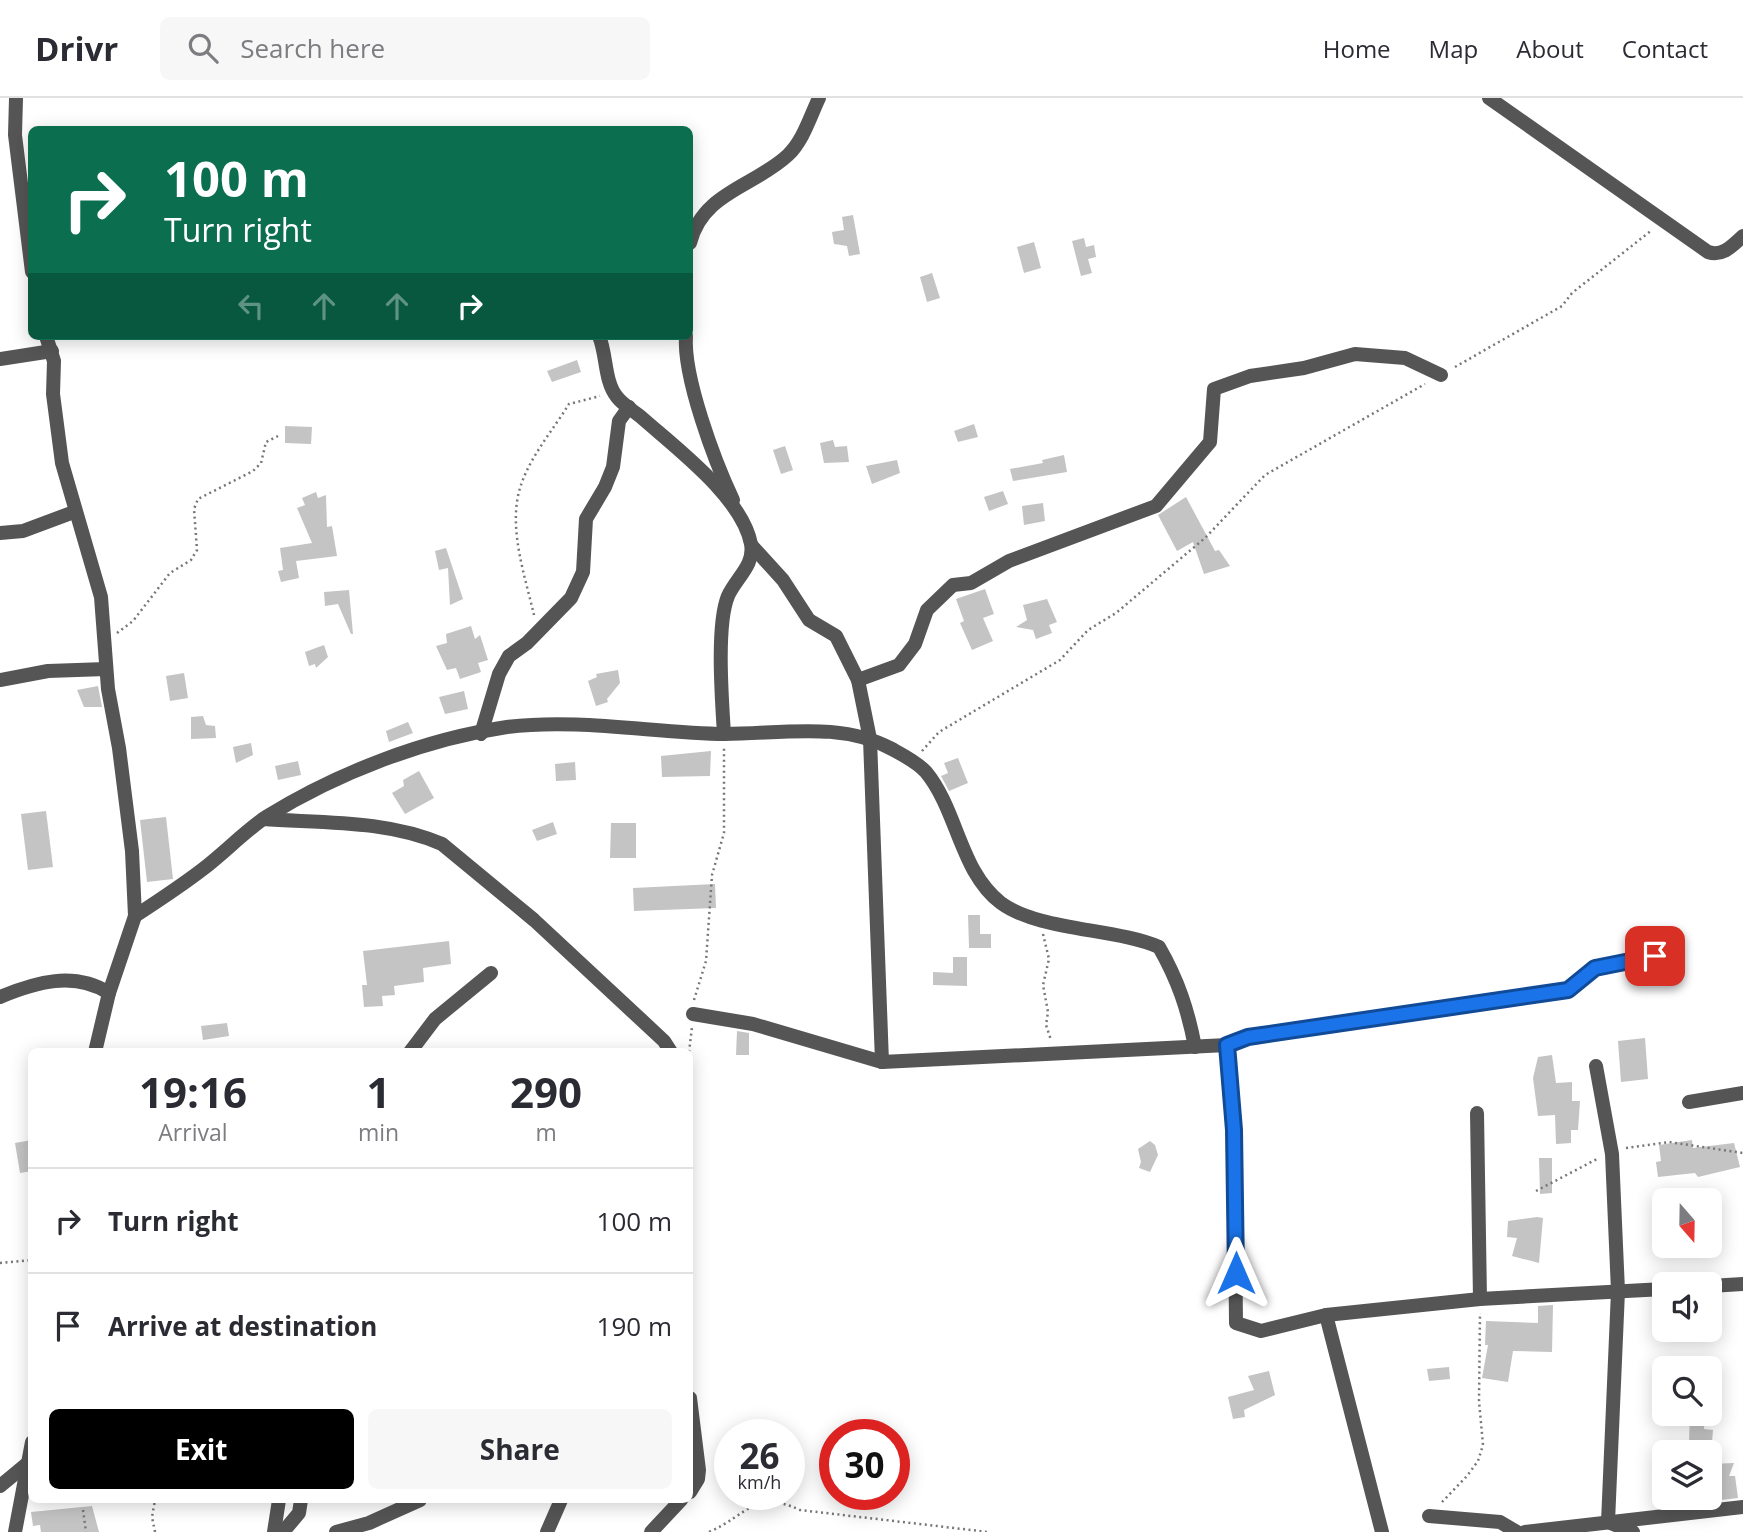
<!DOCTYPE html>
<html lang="en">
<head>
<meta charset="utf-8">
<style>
  :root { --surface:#fff; --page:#f7f7f7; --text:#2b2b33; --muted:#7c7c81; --line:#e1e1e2; --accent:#000 }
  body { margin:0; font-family:"Open Sans",sans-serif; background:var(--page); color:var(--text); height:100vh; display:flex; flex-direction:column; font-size:26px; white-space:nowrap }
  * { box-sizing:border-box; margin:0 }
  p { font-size:23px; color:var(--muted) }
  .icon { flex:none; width:38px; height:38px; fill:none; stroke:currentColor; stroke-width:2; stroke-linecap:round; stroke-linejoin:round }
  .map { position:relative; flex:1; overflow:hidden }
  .details { position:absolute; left:28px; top:950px; width:665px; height:455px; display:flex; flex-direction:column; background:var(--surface); border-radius:10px; box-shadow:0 4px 18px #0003 }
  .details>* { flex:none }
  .guide { position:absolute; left:28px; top:28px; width:665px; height:214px; border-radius:10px; box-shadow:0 4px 18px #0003; background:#0b6e4f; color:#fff; overflow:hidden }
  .needle { width:46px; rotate:160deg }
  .tools { position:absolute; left:1652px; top:1090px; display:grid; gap:14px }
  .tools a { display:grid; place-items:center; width:70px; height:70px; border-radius:10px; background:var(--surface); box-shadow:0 4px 18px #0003; font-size:35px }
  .speed { position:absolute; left:714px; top:1321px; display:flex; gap:14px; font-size:35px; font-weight:700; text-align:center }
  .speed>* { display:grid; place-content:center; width:91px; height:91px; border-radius:50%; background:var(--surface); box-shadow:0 4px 18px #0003; line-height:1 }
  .speed small { font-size:18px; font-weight:400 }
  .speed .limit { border:10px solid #d22; background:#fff; color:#111 }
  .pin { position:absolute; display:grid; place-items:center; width:60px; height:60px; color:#fff; margin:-30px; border-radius:14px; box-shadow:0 4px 10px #0006 }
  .me { position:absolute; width:77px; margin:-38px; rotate:0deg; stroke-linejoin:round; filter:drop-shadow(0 0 5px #0008) }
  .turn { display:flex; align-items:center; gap:24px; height:147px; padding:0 21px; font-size:32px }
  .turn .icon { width:91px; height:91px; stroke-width:2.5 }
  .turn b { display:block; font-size:49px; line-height:60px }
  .lanes { display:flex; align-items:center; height:66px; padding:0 21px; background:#0003; justify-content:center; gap:35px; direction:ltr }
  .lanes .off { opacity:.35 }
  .eta { display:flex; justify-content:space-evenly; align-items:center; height:119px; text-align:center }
  .eta b { font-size:42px; font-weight:700; line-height:49px }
  .button { display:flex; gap:14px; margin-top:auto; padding:14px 21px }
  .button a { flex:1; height:80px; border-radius:10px; background:var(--accent); color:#fff; font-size:28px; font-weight:700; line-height:80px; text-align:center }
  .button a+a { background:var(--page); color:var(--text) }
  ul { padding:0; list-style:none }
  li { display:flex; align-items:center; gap:21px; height:105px; padding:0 21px; border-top:2px solid var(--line) }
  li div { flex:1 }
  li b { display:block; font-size:26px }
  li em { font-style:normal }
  header { display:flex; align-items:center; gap:42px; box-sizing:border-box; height:98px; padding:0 35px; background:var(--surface); border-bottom:2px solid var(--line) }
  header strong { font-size:33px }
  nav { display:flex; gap:38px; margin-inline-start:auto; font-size:24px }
  .search { width:490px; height:63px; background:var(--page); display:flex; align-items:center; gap:18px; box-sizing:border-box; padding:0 24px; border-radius:10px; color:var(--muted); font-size:26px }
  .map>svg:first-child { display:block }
  .building { fill:#c4c4c4 }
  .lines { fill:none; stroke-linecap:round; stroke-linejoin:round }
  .path { stroke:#777; stroke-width:2.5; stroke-dasharray:2 3.5; stroke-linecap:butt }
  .street { stroke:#555; stroke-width:14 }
  .route-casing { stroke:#114b97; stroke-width:18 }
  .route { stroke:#1a73e8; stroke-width:12 }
</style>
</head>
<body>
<header>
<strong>Drivr</strong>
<div class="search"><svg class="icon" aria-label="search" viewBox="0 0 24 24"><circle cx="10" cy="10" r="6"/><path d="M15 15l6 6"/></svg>Search here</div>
<nav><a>Home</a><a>Map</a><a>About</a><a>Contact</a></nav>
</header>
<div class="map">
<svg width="1743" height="1434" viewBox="0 0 1743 1434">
  <rect width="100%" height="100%" fill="#fff"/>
  <g class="building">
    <path d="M853 117 860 156 849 158 847 148 834 146 832 134 844 132 842 119Z"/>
    <path d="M1084 140 1086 149 1094 147 1096 159 1088 161 1092 175 1081 178 1072 143Z"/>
    <path d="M1034 144 1041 170 1024 175 1017 149Z"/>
    <path d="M932 175 940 200 927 204 920 179Z"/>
    <path d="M577 262 581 274 552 284 547 273Z"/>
    <path d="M974 326 978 339 958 344 954 333Z"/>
    <path d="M285 328 312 329 311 346 285 345Z"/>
    <path d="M833 342 835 349 847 348 849 364 824 365 820 345Z"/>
    <path d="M785 348 793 372 781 376 773 352Z"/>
    <path d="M1064 357 1067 374 1013 383 1010 371 1043 365 1042 362Z"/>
    <path d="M897 362 900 375 872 386 866 368Z"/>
    <path d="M1003 393 1008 406 989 413 984 399Z"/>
    <path d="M316 394 318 400 326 397 327 429 332 428 337 458 296 463 299 480 281 484 278 473 283 472 280 450 312 445 297 410 305 407 302 400Z"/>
    <path d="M1186 399 1215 453 1219 452 1230 468 1204 476 1193 444 1177 453 1158 417Z"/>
    <path d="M1043 405 1045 423 1024 427 1022 408Z"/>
    <path d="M446 450 463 501 450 507 448 470 439 472 435 453Z"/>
    <path d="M985 491 994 516 983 520 993 543 972 552 960 525 964 523 956 501Z"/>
    <path d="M349 492 353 536H351L338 506 325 508 324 494Z"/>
    <path d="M1047 501 1057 524 1049 527 1052 535 1036 541 1033 532 1016 529 1027 522 1023 507Z"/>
    <path d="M471 528 475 541 480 537 488 562 478 565 481 574 460 581 456 570 447 572 436 548 447 545 446 536Z"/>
    <path d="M324 547 328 559 316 570 315 566 309 568 305 554Z"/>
    <path d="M618 572 620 585 607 601 608 604 596 608 588 583 597 579 596 576Z"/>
    <path d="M184 575 188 600 170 603 166 578Z"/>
    <path d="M98 588 102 609H84L77 592Z"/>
    <path d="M464 593 468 611 445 616 439 599Z"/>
    <path d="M203 618 206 627 215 628 216 640 191 641V619Z"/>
    <path d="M408 624 413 635 389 644 386 633Z"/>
    <path d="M251 645 253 657 236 665 233 649Z"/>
    <path d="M711 653 710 678 662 679 661 658Z"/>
    <path d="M958 660 968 685 949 693 941 678 948 675 944 665Z"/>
    <path d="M298 663 301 677 278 682 275 668Z"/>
    <path d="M575 664 576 682 556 683 555 666Z"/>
    <path d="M419 673 434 700 405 716 392 695 404 688 403 682Z"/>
    <path d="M46 713 53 769 28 772 21 716Z"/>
    <path d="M166 719 173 781 147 784 140 722Z"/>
    <path d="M553 724 557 736 537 743 532 732Z"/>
    <path d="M611 725H636V760H610Z"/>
    <path d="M715 786 716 810 634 813 633 790Z"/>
    <path d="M968 817H980V836H991V850H969Z"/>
    <path d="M449 843 451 866 423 870 424 884 394 888 395 897 382 898 383 908 364 909 362 887H367L363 853Z"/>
    <path d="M953 859H967V888L933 887V874L953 875Z"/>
    <path d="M227 925 229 938 203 942 201 928Z"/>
    <path d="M737 933 749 935V957H736Z"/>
    <path d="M1645 940 1648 981 1621 984 1618 943Z"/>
    <path d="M1552 957 1556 985 1572 984V1003H1580L1578 1032H1571V1045L1556 1046 1555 1017 1538 1018 1533 980 1538 959Z"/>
    <path d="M32 1042V1073L20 1075 15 1045Z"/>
    <path d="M1692 1042 1693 1050 1734 1045 1740 1069 1698 1079 1695 1075 1658 1079 1656 1064 1661 1063 1659 1047Z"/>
    <path d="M1150 1043 1155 1047 1158 1057 1150 1074 1139 1070 1141 1064 1138 1051Z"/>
    <path d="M1539 1060H1552V1095L1540 1096Z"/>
    <path d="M1537 1119 1543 1120 1539 1165 1512 1158 1517 1140 1507 1139 1508 1123Z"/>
    <path d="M1553 1207 1552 1254 1513 1253 1508 1284 1482 1280 1488 1247H1485L1486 1223 1538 1225V1208Z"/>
    <path d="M1449 1269 1450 1281 1429 1283 1427 1271Z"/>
    <path d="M1269 1273 1275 1297 1244 1312 1245 1319 1233 1321 1228 1299 1254 1292 1248 1278Z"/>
    <path d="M1690 1316H1705L1704 1331 1713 1332 1712 1344 1689 1343Z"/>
    <path d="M1734 1365 1729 1378H1735L1738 1400 1696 1405V1400H1710V1366Z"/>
    <path d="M92 1408 99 1434H41L40 1427 33 1428 31 1414Z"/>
  </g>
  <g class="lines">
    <g class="path">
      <path d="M1455 269 1562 208 1572 195 1652 132"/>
      <path d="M534 517C525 478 508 430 520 390 529 360 553 332 569 306L600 298"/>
      <path d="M117 535 133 523 170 475 191 462 197 452 194 411 198 401 253 373 261 365 266 344 278 338"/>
      <path d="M922 653 939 634 1060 562 1088 532 1116 515 1205 440 1265 377 1425 286"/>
      <path d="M1043 836 1049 861 1043 887 1048 914 1046 927 1051 942"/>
      <path d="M694 902 706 863 712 777 724 735V650"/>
      <path d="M689 954 692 929"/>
      <path d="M1626 1050 1669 1044 1743 1055"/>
      <path d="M1536 1093 1597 1061"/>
      <path d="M0 1165 32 1162"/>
      <path d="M1442 1404 1467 1378 1478 1363 1483 1347 1479 1303 1480 1215"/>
      <path d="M83 1412 86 1434"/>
      <path d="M155 1434 152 1419 155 1402"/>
      <path d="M709 1434C748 1417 754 1391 800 1412L988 1434"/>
    </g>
    <g class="street">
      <path d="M16 0 15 37 32 174"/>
      <path d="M1489 0 1708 154C1723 159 1733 147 1743 138"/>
      <path d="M690 145C703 94 754 89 788 57 803 43 810 19 819 0"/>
      <path d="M46 238 54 263 53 296 62 365 101 499 108 591 119 650 132 753 135 818 109 895 95 954"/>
      <path d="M599 238C607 257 604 283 617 299 623 307 634 313 641 319 676 350 742 399 751 446 755 467 736 480 728 498 716 527 722 603 724 636"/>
      <path d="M686 238C683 279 715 364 733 402"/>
      <path d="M0 261 52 253"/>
      <path d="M0 435 23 433 74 414"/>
      <path d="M752 448 783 482 809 522 836 538 858 582 870 641 882 964 1227 947"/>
      <path d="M0 582 48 573 106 571"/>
      <path d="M858 582 899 567 915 546 927 512 953 487 971 485 1009 463 1156 408 1210 344 1214 291 1250 278 1304 270 1355 256 1405 260 1441 277"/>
      <path d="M481 636 499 576 509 558 527 545 571 500 583 474 586 421 605 389 613 369 619 323 629 309"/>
      <path d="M263 721C323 725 387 722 442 746L534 822 664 943 671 954"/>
      <path d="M135 818C158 803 181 788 203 771 224 755 244 734 266 719 337 675 425 641 507 629 577 620 655 635 725 636 780 636 841 623 892 651 903 657 917 664 926 674 958 713 960 774 1001 805 1039 833 1116 830 1159 849 1178 882 1188 912 1195 949"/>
      <path d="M1655 858 1595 870 1568 893 1248 939 1227 947 1234 1032 1236 1225 1261 1233 1326 1217 1480 1201 1664 1191"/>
      <path d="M0 899C36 884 74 873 109 895"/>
      <path d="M693 916 753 926 882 964"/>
      <path d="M410 954 435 921 491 875"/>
      <path d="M1596 968 1612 1056 1618 1193 1608 1424 1633 1434"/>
      <path d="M1689 1004 1743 995"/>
      <path d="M1477 1015 1480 1201"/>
      <path d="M1710 1188 1743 1186"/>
      <path d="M1326 1217 1382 1434"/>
      <path d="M690 1300 699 1372 698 1381 690 1394"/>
      <path d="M0 1388 28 1365"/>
      <path d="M1429 1418 1500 1424 1517 1434"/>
      <path d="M15 1434 32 1344"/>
      <path d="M274 1434 279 1402"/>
      <path d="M283 1434 299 1415 301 1402"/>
      <path d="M336 1434 369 1425 420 1402"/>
      <path d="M547 1434 561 1402"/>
      <path d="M651 1434 681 1402"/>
      <path d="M1525 1434 1743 1409"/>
    </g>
  </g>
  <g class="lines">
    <defs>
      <path id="route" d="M1236 1175 1234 1032 1227 947 1248 939 1568 892 1595 870 1655 858"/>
    </defs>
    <use href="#route" class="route-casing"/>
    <use href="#route" class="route"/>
  </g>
</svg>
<div class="tools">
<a><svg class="needle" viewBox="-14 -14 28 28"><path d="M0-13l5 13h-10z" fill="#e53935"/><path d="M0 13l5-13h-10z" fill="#7c7c81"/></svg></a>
<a><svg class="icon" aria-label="sound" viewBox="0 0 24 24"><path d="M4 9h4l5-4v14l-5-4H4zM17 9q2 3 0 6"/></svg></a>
<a><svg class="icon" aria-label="search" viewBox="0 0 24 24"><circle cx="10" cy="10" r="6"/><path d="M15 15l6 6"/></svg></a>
<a><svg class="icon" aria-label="layers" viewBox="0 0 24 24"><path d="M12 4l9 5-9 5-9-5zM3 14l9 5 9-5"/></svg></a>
</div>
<div class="speed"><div>26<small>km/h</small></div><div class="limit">30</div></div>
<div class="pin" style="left:1655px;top:858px;background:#d93025"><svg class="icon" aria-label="arrive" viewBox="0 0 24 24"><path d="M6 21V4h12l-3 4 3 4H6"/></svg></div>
<svg class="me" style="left:1236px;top:1175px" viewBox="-20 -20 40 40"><path d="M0-17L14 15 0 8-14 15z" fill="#1a73e8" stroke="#fff" stroke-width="4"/></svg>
<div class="guide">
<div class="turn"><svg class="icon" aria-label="right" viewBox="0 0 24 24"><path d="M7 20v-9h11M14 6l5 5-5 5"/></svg><div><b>100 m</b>Turn right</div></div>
<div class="lanes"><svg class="icon off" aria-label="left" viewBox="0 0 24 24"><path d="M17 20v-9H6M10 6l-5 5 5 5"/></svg><svg class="icon off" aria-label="ahead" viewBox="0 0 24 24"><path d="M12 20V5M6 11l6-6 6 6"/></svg><svg class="icon off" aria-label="ahead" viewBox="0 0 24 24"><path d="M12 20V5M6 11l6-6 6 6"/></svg><svg class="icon" aria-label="right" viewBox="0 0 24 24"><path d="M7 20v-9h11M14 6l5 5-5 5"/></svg></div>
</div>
<section class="details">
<div class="eta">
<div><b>19:16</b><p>Arrival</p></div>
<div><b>1</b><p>min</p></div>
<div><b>290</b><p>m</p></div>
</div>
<ul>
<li><svg class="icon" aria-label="right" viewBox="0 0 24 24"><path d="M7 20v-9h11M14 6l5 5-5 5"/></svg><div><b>Turn right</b></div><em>100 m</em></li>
<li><svg class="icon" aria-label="arrive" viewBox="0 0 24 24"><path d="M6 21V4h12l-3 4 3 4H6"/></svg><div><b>Arrive at destination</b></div><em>190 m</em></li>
</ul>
<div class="button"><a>Exit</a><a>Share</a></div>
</section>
</div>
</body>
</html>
